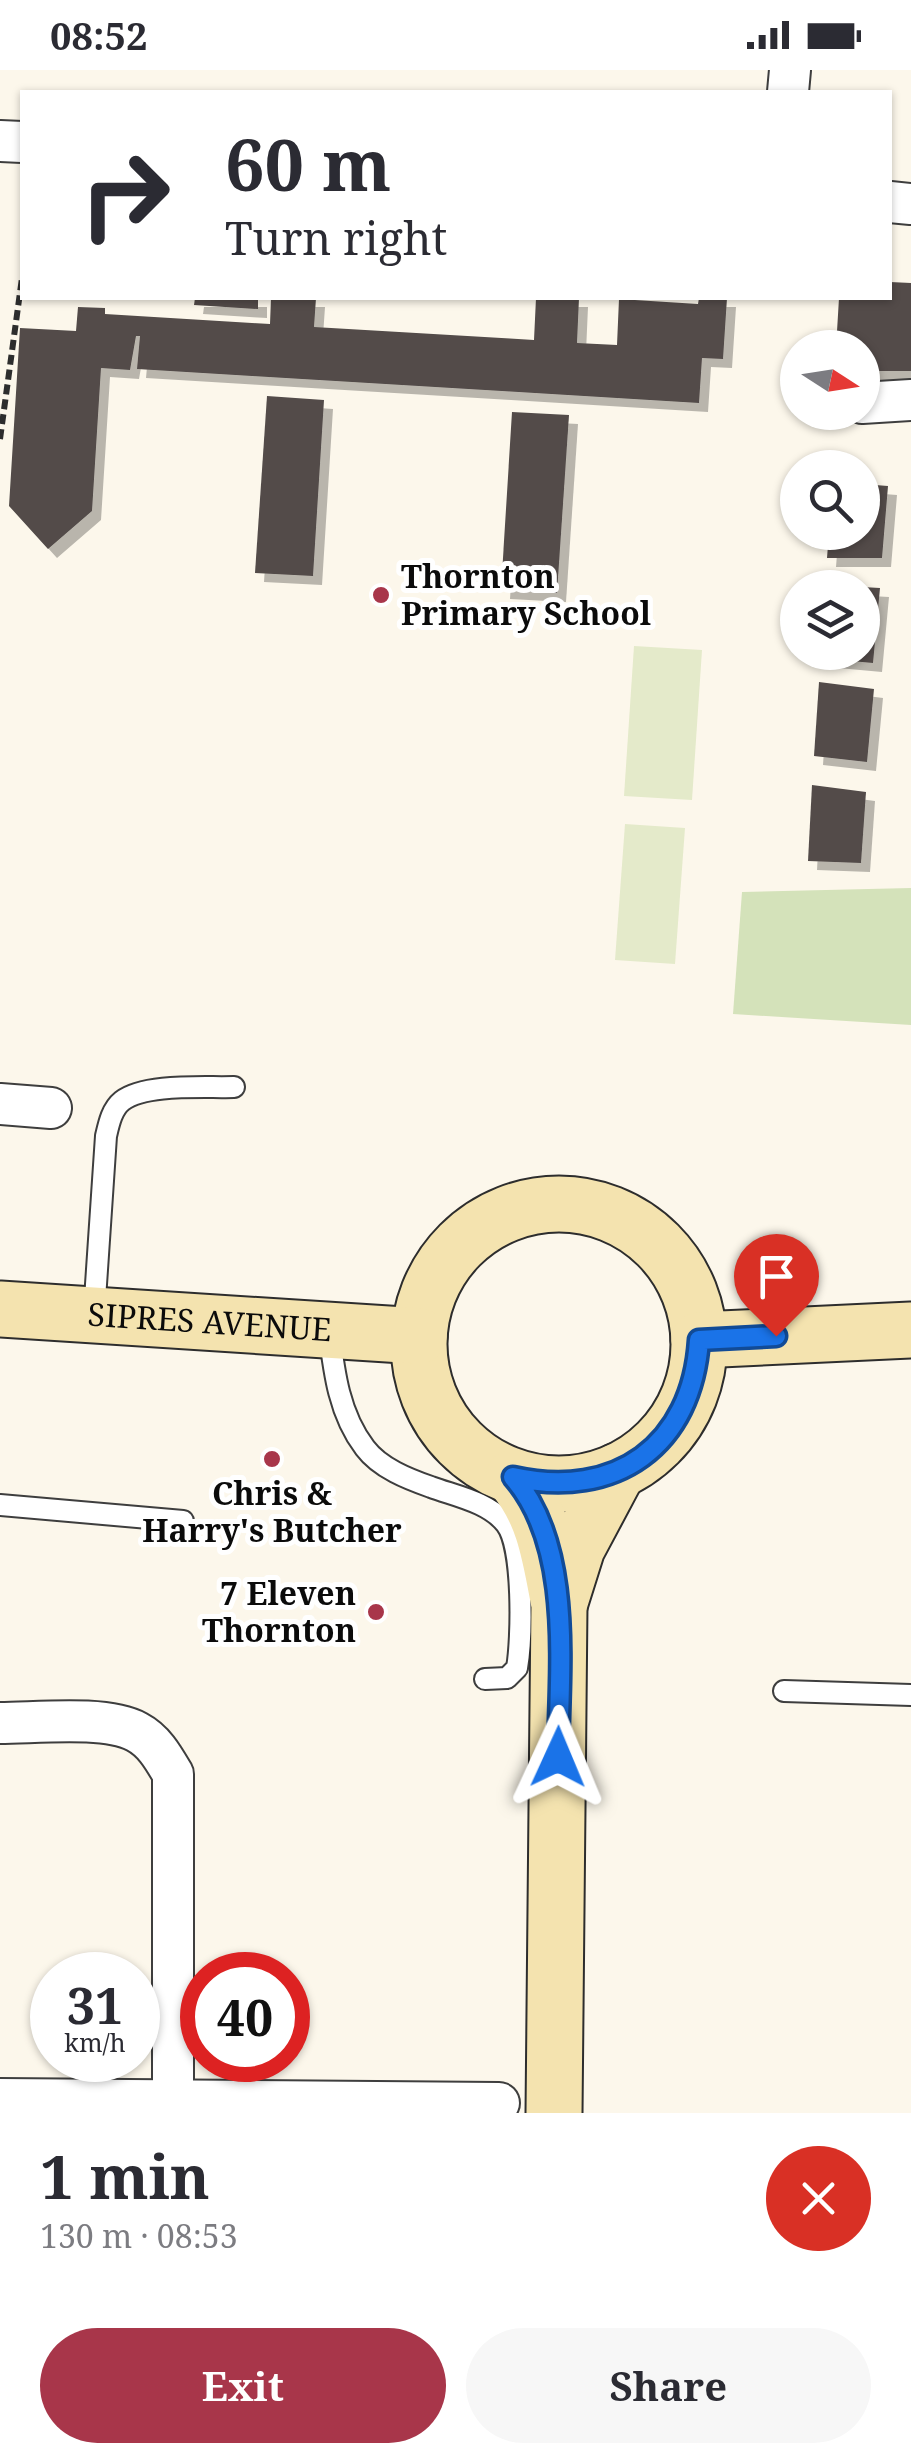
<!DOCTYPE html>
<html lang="en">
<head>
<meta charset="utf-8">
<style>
  :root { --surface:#fff; --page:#f7f7f7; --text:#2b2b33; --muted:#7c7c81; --accent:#a8364a }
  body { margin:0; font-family:"Noto Serif",serif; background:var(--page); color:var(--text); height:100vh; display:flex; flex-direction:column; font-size:38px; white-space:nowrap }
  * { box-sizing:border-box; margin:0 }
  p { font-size:32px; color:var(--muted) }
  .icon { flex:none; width:55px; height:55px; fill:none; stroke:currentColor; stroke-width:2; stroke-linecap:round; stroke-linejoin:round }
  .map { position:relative; height:2043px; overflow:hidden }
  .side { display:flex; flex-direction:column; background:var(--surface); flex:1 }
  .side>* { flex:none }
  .top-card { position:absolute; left:20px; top:20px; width:872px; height:210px; border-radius:0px; box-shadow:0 2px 8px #0004; background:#fff; color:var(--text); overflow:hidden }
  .needle { width:65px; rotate:102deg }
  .fabs { position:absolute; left:780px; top:260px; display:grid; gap:20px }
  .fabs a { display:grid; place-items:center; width:100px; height:100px; border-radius:50%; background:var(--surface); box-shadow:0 2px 8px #0004; font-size:50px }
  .speed { position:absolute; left:30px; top:1882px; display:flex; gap:20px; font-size:50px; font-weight:700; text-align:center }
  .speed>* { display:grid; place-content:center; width:130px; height:130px; border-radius:50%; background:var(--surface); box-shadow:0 2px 8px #0004; line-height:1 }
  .speed small { font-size:25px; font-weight:400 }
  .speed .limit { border:15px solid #d22; background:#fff; color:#111 }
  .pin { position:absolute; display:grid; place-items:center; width:85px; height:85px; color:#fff; margin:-102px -42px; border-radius:50% 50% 50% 0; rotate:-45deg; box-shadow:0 0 10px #0007 }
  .pin .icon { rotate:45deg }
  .me { position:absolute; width:110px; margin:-55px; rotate:1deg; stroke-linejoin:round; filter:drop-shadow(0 0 8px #0008) }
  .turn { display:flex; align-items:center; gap:35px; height:210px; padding:0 40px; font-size:45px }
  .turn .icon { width:130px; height:130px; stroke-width:2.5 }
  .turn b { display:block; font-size:70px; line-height:85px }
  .round { display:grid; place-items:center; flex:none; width:105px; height:105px; border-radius:52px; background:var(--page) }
  .head { display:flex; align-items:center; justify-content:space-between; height:170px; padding:0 40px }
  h1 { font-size:60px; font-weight:700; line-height:75px }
  .primary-button { display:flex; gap:20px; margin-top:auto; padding:20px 40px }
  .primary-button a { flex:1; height:115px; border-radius:60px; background:var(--accent); color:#fff; font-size:40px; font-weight:700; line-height:115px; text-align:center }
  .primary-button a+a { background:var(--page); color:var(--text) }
  .status { display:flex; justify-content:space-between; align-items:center; height:70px; padding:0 50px; background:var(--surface); direction:ltr }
  .status svg { height:28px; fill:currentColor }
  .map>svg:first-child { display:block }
  .green { fill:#d4e2ba }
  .pitch { fill:#e4eaca }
  .building { fill:#524b49; filter:url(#shadow) }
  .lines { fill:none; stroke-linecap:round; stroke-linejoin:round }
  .lane-casing { stroke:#3e3e3e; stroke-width:24 }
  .street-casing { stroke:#3e3e3e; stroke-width:44 }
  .secondary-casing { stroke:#2d2d2d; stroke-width:59 }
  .path { stroke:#2d2d2d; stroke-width:6; stroke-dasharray:10 5; stroke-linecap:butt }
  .lane { stroke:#fff; stroke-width:20 }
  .street { stroke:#fff; stroke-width:40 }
  .secondary { stroke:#f4e3af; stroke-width:55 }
  .route-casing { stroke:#114b97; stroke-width:25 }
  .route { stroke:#1a73e8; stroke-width:18 }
  .poi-dot { fill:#a8364a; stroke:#fff; stroke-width:4 }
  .labels { text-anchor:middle; stroke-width:10; stroke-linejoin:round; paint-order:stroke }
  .poi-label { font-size:32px; font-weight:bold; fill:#0b0b0b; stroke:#fff; text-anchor:start }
  .street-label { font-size:32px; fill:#0b0b0b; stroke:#fff }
</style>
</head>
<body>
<div class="status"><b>08:52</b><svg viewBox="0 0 49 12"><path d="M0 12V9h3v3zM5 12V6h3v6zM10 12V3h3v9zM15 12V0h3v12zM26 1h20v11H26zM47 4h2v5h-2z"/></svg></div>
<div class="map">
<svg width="911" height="2043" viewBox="0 0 911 2043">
  <defs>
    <filter id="shadow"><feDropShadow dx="9" dy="9" stdDeviation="0" flood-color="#0004"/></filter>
  </defs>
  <rect width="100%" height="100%" fill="#fcf7eb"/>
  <path class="green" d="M911 818V955L733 944 742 822Z"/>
  <g class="pitch">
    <path d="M634 576 702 580 692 730 624 726Z"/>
    <path d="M625 754 685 758 675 894 615 890Z"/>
  </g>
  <g class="building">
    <path d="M890 212 911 213V301H862V278H836L839 228H890Z"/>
    <path d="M195 228H258V239L194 235Z"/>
    <path d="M271 228H316L314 257 534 270 536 228H579L577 273 617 275 619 229 698 234 699 228H727L723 289 702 288 699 333 137 299 140 266H136L130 300 101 298 92 441 48 479 9 436 20 258 76 261 78 237 105 238V244L270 254Z"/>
    <path d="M267 326 324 330 313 506 255 503Z"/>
    <path d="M512 342 569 345 557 523 501 520Z"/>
    <path d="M862 414 888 416 882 488H827L829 462H862Z"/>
    <path d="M862 517 880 518 873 593 818 588 819 582H862Z"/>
    <path d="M819 612 874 619 867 692 814 686Z"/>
    <path d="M812 715 866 722 861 793 808 791Z"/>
  </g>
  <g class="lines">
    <defs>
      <g id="lane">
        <path d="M94 1244 106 1066C109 1053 112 1039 122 1031 145 1013 205 1018 234 1017"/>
        <path d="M329 1261C334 1302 339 1344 365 1378 380 1398 408 1409 431 1417 455 1426 489 1432 506 1454 524 1477 522 1569 517 1598L507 1608 485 1609"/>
        <path d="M0 1435 183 1451"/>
        <path d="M784 1621 911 1625"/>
      </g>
      <g id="street">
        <path d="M788 22 790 0"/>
        <path d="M0 71 22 72"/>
        <path d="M890 132 911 134"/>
        <path d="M862 333 911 330"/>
        <path d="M0 1034 51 1038"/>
        <path d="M0 1653C36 1653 106 1645 137 1662 154 1671 163 1687 173 1704V2043"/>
        <path d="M0 2029 499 2033"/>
      </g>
      <g id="secondary">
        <circle cx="559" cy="1274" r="140"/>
        <path id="s1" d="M0 1239 419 1266"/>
        <path d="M699 1270 911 1260"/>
        <path d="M513 1407C545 1444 550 1489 559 1535L554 2043"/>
        <path d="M560 1532 577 1478 618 1401"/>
      </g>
    </defs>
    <use href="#lane" class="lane-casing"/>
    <use href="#street" class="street-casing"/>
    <use href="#secondary" class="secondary-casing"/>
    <path class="path" d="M0 369 22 208"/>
    <use href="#lane" class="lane"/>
    <use href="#street" class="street"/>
    <use href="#secondary" class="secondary"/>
  </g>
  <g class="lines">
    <defs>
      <path id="route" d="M558 1687C559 1600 574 1477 513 1407 616 1430 692 1376 699 1270L776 1266"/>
    </defs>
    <use href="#route" class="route-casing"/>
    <use href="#route" class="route"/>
  </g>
  <g class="poi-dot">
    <circle cx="381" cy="525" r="10"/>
    <circle cx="272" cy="1389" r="10"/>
    <circle cx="376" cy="1542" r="10"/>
  </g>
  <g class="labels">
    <g class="poi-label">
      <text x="401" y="518">Thornton<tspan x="401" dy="37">Primary School</tspan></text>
      <text x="272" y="1435" text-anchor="middle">Chris &amp;<tspan x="272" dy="37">Harry's Butcher</tspan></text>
      <text x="356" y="1535" text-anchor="end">7 Eleven<tspan x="356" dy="37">Thornton</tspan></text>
    </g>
    <g class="street-label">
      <text dy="11" stroke="none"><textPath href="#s1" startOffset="210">SIPRES AVENUE</textPath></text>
    </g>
  </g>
</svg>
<div class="fabs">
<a><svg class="needle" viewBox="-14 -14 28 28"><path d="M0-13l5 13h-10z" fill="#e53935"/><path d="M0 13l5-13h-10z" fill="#7c7c81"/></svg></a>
<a><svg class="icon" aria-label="search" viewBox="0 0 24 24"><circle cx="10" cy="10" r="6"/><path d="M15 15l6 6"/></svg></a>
<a><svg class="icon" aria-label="layers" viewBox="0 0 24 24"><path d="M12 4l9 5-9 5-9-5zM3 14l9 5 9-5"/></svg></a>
</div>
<div class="speed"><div>31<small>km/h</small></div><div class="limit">40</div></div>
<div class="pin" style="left:776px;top:1266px;background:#d93025"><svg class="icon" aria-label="arrive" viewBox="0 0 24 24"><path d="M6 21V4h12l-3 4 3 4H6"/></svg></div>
<svg class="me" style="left:558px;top:1687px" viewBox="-20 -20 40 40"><path d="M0-17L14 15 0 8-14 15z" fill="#1a73e8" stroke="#fff" stroke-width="4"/></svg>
<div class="top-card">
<div class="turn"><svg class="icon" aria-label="right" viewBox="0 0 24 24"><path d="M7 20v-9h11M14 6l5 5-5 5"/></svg><div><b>60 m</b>Turn right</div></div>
</div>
</div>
<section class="side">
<div class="head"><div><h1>1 min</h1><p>130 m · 08:53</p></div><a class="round" style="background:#d93025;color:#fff"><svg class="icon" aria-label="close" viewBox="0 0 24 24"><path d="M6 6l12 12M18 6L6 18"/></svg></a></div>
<div class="primary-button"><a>Exit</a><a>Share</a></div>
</section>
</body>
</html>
